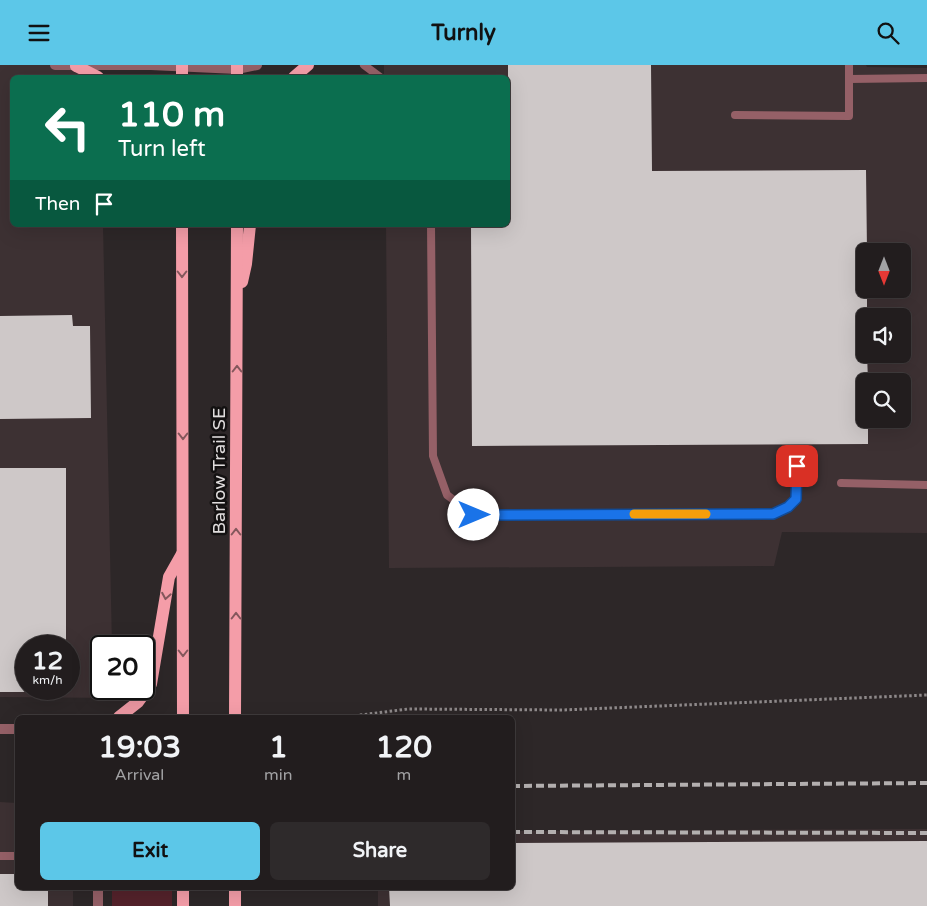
<!DOCTYPE html>
<html lang="en">
<head>
<meta charset="utf-8">
<style>
  :root { --surface:#221d1e; --page:#2e2a2b; --text:#f1f3f6; --muted:#a2a2a4; --line:#3f3b3c; --accent:#5cc7e8 }
  body { margin:0; font-family:"Varela Round",sans-serif; background:var(--page); color:var(--text); height:100vh; display:flex; flex-direction:column; font-size:19px; white-space:nowrap }
  * { box-sizing:border-box; margin:0 }
  p { font-size:16px; color:var(--muted) }
  .icon { flex:none; width:28px; height:28px; fill:none; stroke:currentColor; stroke-width:2; stroke-linecap:round; stroke-linejoin:round }
  .map { position:relative; flex:1; overflow:hidden }
  .details { position:absolute; left:15px; top:650px; width:500px; height:175px; display:flex; flex-direction:column; background:var(--surface); border-radius:8px; box-shadow:0 5px 20px #0002,0 0 0 1px var(--line) }
  .details>* { flex:none }
  .hud { position:absolute; left:10px; top:10px; width:500px; height:152px; border-radius:8px; box-shadow:0 5px 20px #0002,0 0 0 1px var(--line); background:#0b6e4f; color:#fff; overflow:hidden }
  .needle { width:32px; rotate:180deg }
  .fabs { position:absolute; left:856px; top:178px; display:grid; gap:10px }
  .fabs a { display:grid; place-items:center; width:55px; height:55px; border-radius:8px; background:var(--surface); box-shadow:0 5px 20px #0002,0 0 0 1px var(--line); font-size:25px }
  .speed { position:absolute; left:15px; top:570px; display:flex; gap:10px; font-size:25px; font-weight:700; text-align:center }
  .speed>* { display:grid; place-content:center; width:65px; height:65px; border-radius:50%; background:var(--surface); box-shadow:0 5px 20px #0002,0 0 0 1px var(--line); line-height:1 }
  .speed small { font-size:12px; font-weight:400 }
  .speed .limit { border:2px solid #111; border-radius:8px; background:#fff; color:#111 }
  .pin { position:absolute; display:grid; place-items:center; width:42px; height:42px; color:#fff; margin:-21px; border-radius:10px; box-shadow:0 2px 8px #0006 }
  .me { position:absolute; width:55px; margin:-28px; rotate:90deg; stroke-linejoin:round; filter:drop-shadow(0 0 4px #0008) }
  .turn { display:flex; align-items:center; gap:18px; height:105px; padding:0 25px; font-size:22px }
  .turn .icon { width:65px; height:65px; stroke-width:2.5 }
  .turn b { display:block; font-size:35px; line-height:42px }
  .then { display:flex; align-items:center; height:48px; padding:0 25px; background:#0003; gap:10px; font-size:19px }
  .eta { display:flex; justify-content:space-evenly; align-items:center; height:85px; text-align:center }
  .eta b { font-size:30px; font-weight:800; line-height:35px }
  .action { display:flex; gap:10px; margin-top:auto; padding:10px 25px }
  .action a { flex:1; height:58px; border-radius:8px; background:var(--accent); color:#111; font-size:20px; font-weight:800; line-height:58px; text-align:center }
  .action a+a { background:var(--page); color:var(--text) }
  header { display:flex; justify-content:space-between; align-items:center; height:65px; padding:0 25px; background:var(--accent); color:#111; font-size:22px; font-weight:800 }
  .map>svg:first-child { display:block }
  .built { fill:#3d3133; fill-rule:evenodd }
  .green { fill:#54222b }
  .building { fill:#cec8c8 }
  .lines { fill:none; stroke-linecap:round; stroke-linejoin:round }
  .path { stroke:#8e898a; stroke-width:3; stroke-dasharray:2.5 2.5; stroke-linecap:butt }
  .service { stroke:#956067; stroke-width:8 }
  .minor { stroke:#956067; stroke-width:10 }
  .primary { stroke:#f49da8; stroke-width:12 }
  .rail { stroke:#b3afaf; stroke-width:4; stroke-dasharray:8 4; stroke-linecap:butt }
  .oneway { stroke:#84575c }
  .route-casing { stroke:#114b97; stroke-width:12 }
  .route { stroke:#1a73e8; stroke-width:9 }
  .slow { stroke:#f59e0b; stroke-width:9 }
  .labels { text-anchor:middle; stroke-width:5; stroke-linejoin:round; paint-order:stroke }
  .street-label { font-size:18px; fill:#e0dddd; stroke:#131111 }
</style>
</head>
<body>
<header><svg class="icon" aria-label="menu" viewBox="0 0 24 24"><path d="M4 6h16M4 12h16M4 18h16"/></svg>Turnly<svg class="icon" aria-label="search" viewBox="0 0 24 24"><circle cx="10" cy="10" r="6"/><path d="M15 15l6 6"/></svg></header>
<div class="map">
<svg width="927" height="841" viewBox="0 0 927 841">
  <rect width="100%" height="100%" fill="#2d2728"/>
  <g class="built">
    <path d="M0 0H99L100 12H12V160H103L112 581H101V624H112L113 633 0 632ZM26 581H69V624H26Z"/>
    <path d="M384 0H866L867 2 927 3V468L782 467 774 501 389 503 386 160H508V12H384ZM865 186H902V224H865ZM865 251H902V289H865ZM865 316H902V354H865Z"/>
    <path d="M0 737 17 738 18 822 73 823V841H0Z"/>
    <path d="M927 764V841H378V823L512 822 513 766Z"/>
  </g>
  <rect class="green" x="112" y="823" width="60" height="18"/>
  <g class="building">
    <path d="M508 0H651L652 106 866 105 867 186H865V224H867V251H865V289H867L868 316H865V354H868V379L472 381 471 160H508Z"/>
    <path d="M72 250 73 261H90L91 353 0 354V251Z"/>
    <path d="M0 403H66V581H26V627H0Z"/>
    <path d="M927 776V841H390L389 822H512V778Z"/>
    <path d="M0 809H18V822H48V841H0Z"/>
  </g>
  <g class="lines">
    <path class="path" d="M345 652 408 644 562 645 927 630"/>
    <g class="service">
      <path d="M364 0 380 12"/>
      <path d="M849 14 927 13"/>
      <path d="M735 50 849 51V0"/>
      <path d="M431 160 433 391 447 430 474 450 773 449 788 442 796 434 797 401"/>
      <path d="M841 418 927 420"/>
      <path d="M0 791H18"/>
    </g>
    <g class="minor">
      <path d="M55 0H151L237 4 257 0"/>
      <path d="M0 664H18"/>
      <path d="M98 841V822"/>
    </g>
    <g class="primary">
      <path d="M237 0V12"/>
      <path d="M76 1 98 12"/>
      <path d="M182 12V0"/>
      <path d="M294 12 308 0"/>
      <path d="M182 160 183 652"/>
      <path d="M242 217 246 199 250 160"/>
      <path d="M119 652 138 637 151 619 169 512 182 489"/>
      <path d="M235 652 237 160"/>
      <path d="M183 822V841"/>
      <path d="M235 841V822"/>
    </g>
    <g class="rail">
      <path d="M512 721 927 718"/>
      <path d="M512 767 927 768"/>
    </g>
  </g>
  <defs><path id="oneway-chevron" d="M-2-3.5L2.5 0L-2 3.5" fill="none" stroke-width="1.6" stroke-linecap="round" stroke-linejoin="round" transform="scale(1.25)"/></defs>
  <g class="oneway">
    <use href="#oneway-chevron" transform="translate(182 209) rotate(90)"/>
    <use href="#oneway-chevron" transform="translate(237 304) rotate(-90)"/>
    <use href="#oneway-chevron" transform="translate(183 371) rotate(90)"/>
    <use href="#oneway-chevron" transform="translate(236 467) rotate(-90)"/>
    <use href="#oneway-chevron" transform="translate(166 531) rotate(100)"/>
    <use href="#oneway-chevron" transform="translate(236 551) rotate(-90)"/>
    <use href="#oneway-chevron" transform="translate(183 588) rotate(90)"/>
  </g>
  <g class="lines">
    <defs>
      <path id="route" d="M474 450 773 449 788 442 796 434 797 401"/>
    </defs>
    <use href="#route" class="route-casing"/>
    <use href="#route" class="route"/>
    <path class="slow" d="M634 449H706"/>
  </g>
  <g class="labels">
    <g class="street-label">
      <text transform="translate(219 406) rotate(-90)" y="6">Barlow Trail SE</text>
    </g>
  </g>
</svg>
<div class="fabs">
<a><svg class="needle" viewBox="-14 -14 28 28"><path d="M0-13l5 13h-10z" fill="#e53935"/><path d="M0 13l5-13h-10z" fill="#a2a2a4"/></svg></a>
<a><svg class="icon" aria-label="sound" viewBox="0 0 24 24"><path d="M4 9h4l5-4v14l-5-4H4zM17 9q2 3 0 6"/></svg></a>
<a><svg class="icon" aria-label="search" viewBox="0 0 24 24"><circle cx="10" cy="10" r="6"/><path d="M15 15l6 6"/></svg></a>
</div>
<div class="speed"><div>12<small>km/h</small></div><div class="limit">20</div></div>
<div class="pin" style="left:797px;top:401px;background:#d93025"><svg class="icon" aria-label="arrive" viewBox="0 0 24 24"><path d="M6 21V4h12l-3 4 3 4H6"/></svg></div>
<svg class="me" style="left:474px;top:450px" viewBox="-20 -20 40 40"><circle r="19" fill="#fff"/><path d="M0-13L10 11 0 6-10 11z" fill="#1a73e8"/></svg>
<div class="hud">
<div class="turn"><svg class="icon" aria-label="left" viewBox="0 0 24 24"><path d="M17 20v-9H6M10 6l-5 5 5 5"/></svg><div><b>110 m</b>Turn left</div></div>
<div class="then">Then<svg class="icon" aria-label="arrive" viewBox="0 0 24 24"><path d="M6 21V4h12l-3 4 3 4H6"/></svg></div>
</div>
<section class="details">
<div class="eta">
<div><b>19:03</b><p>Arrival</p></div>
<div><b>1</b><p>min</p></div>
<div><b>120</b><p>m</p></div>
</div>
<div class="action"><a>Exit</a><a>Share</a></div>
</section>
</div>
</body>
</html>
